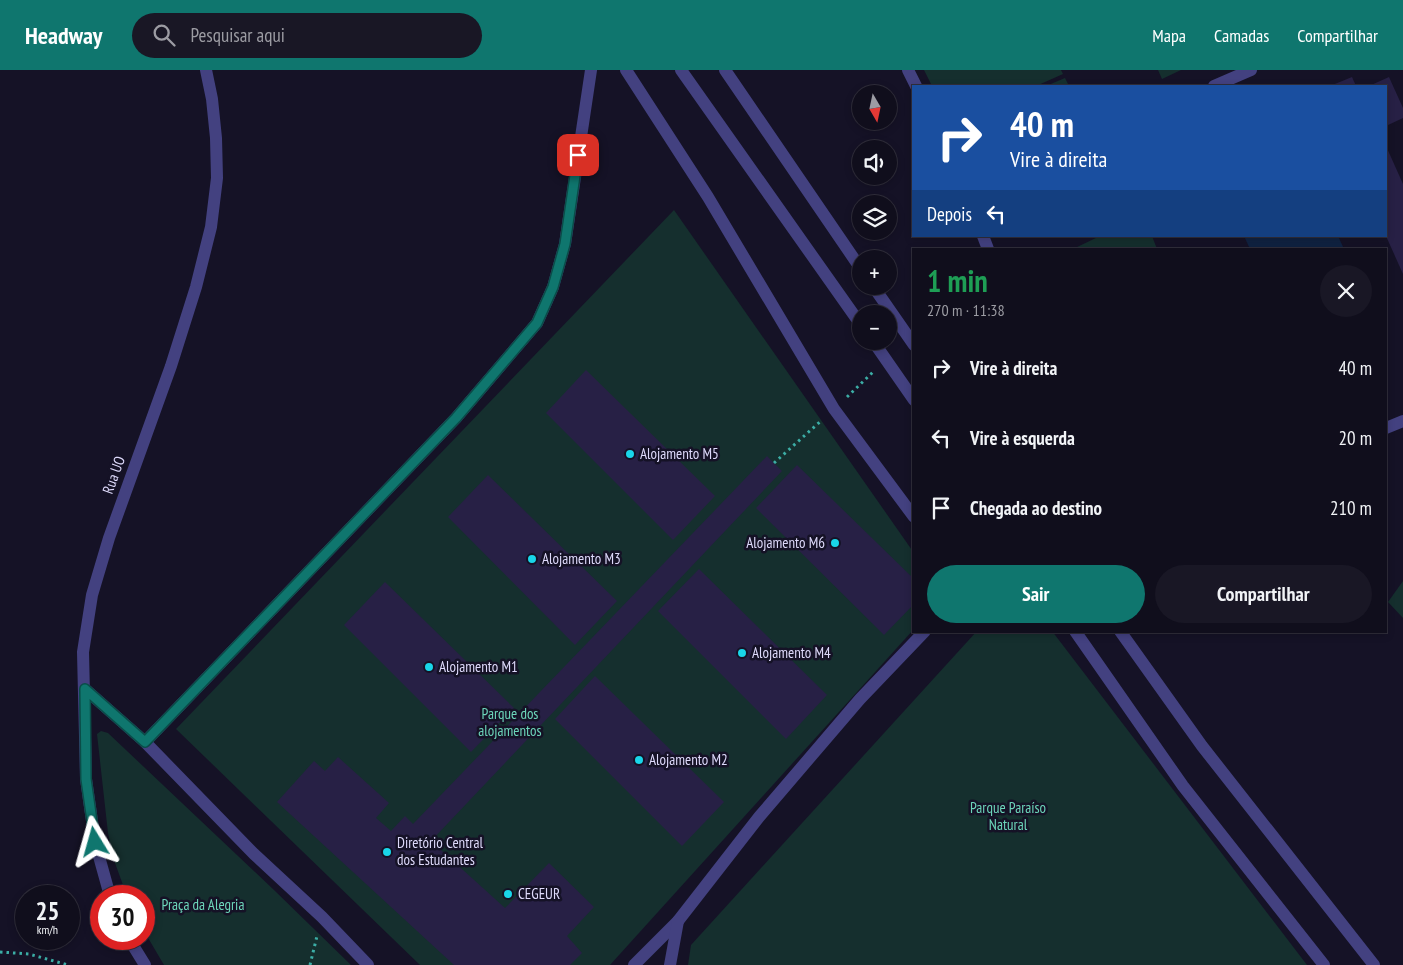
<!DOCTYPE html>
<html lang="pt">
<head>
<meta charset="utf-8">
<style>
  :root { --surface:#100e1c; --page:#191725; --text:#f1f3f6; --muted:#9c9ca3; --line:#302e3b; --accent:#0f766e }
  body { margin:0; font-family:"PT Sans Narrow",sans-serif; background:var(--page); color:var(--text); height:100vh; display:flex; flex-direction:column; font-size:19px; white-space:nowrap }
  * { box-sizing:border-box; margin:0 }
  p { font-size:16px; color:var(--muted) }
  .icon { flex:none; width:28px; height:28px; fill:none; stroke:currentColor; stroke-width:2; stroke-linecap:round; stroke-linejoin:round }
  .map { position:relative; flex:1; overflow:hidden }
  .side { position:absolute; left:912px; top:178px; width:475px; height:385px; display:flex; flex-direction:column; background:var(--surface); border-radius:0px; box-shadow:0 2px 8px #0003,0 0 0 1px var(--line) }
  .side>* { flex:none }
  .guide { position:absolute; left:912px; top:15px; width:475px; height:152px; border-radius:0px; box-shadow:0 2px 8px #0003,0 0 0 1px var(--line); background:#1a4fa0; color:#fff; overflow:hidden }
  .needle { width:32px; rotate:171deg }
  .tools { position:absolute; left:852px; top:15px; display:grid; gap:10px }
  .tools a { display:grid; place-items:center; width:45px; height:45px; border-radius:50%; background:var(--surface); box-shadow:0 2px 8px #0003,0 0 0 1px var(--line); font-size:25px }
  .speed { position:absolute; left:15px; top:815px; display:flex; gap:10px; font-size:25px; font-weight:700; text-align:center }
  .speed>* { display:grid; place-content:center; width:65px; height:65px; border-radius:50%; background:var(--surface); box-shadow:0 2px 8px #0003,0 0 0 1px var(--line); line-height:1 }
  .speed small { font-size:12px; font-weight:400 }
  .speed .limit { border:8px solid #d22; background:#fff; color:#111 }
  .pin { position:absolute; display:grid; place-items:center; width:42px; height:42px; color:#fff; margin:-21px; border-radius:10px; box-shadow:0 2px 8px #0006 }
  .me { position:absolute; width:55px; margin:-28px; rotate:352deg; stroke-linejoin:round; filter:drop-shadow(0 0 4px #0008) }
  .turn { display:flex; align-items:center; gap:18px; height:105px; padding:0 15px; font-size:22px }
  .turn .icon { width:65px; height:65px; stroke-width:2.5 }
  .turn b { display:block; font-size:35px; line-height:42px }
  .then { display:flex; align-items:center; height:48px; padding:0 15px; background:#0003; gap:10px; font-size:19px }
  .round { display:grid; place-items:center; flex:none; width:52px; height:52px; border-radius:26px; background:var(--page) }
  .summary { display:flex; align-items:center; justify-content:space-between; height:85px; padding:0 15px }
  h1 { font-size:30px; font-weight:700; line-height:38px; color:#1e9e55 }
  .action { display:flex; gap:10px; margin-top:auto; padding:10px 15px }
  .action a { flex:1; height:58px; border-radius:30px; background:var(--accent); color:#fff; font-size:20px; font-weight:700; line-height:58px; text-align:center }
  .action a+a { background:var(--page); color:var(--text) }
  ul { padding:0; list-style:none }
  li { display:flex; align-items:center; gap:15px; height:70px; padding:0 15px }
  li div { flex:1 }
  li b { display:block; font-size:19px }
  li em { font-style:normal }
  header { display:flex; align-items:center; gap:30px; box-sizing:border-box; height:70px; padding:0 25px; background:var(--accent); color:#fff }
  header strong { font-size:24px }
  nav { display:flex; gap:28px; margin-inline-start:auto; font-size:18px }
  .search { width:350px; height:45px; background:var(--page); display:flex; align-items:center; gap:12px; box-sizing:border-box; padding:0 18px; border-radius:28px; color:var(--muted); font-size:19px }
  .map>svg:first-child { display:block }
  .green { fill:#152f2e }
  .water { fill:#102241 }
  .building { fill:#272045 }
  .lines { fill:none; stroke-linecap:round; stroke-linejoin:round }
  .path { stroke:#3caea6; stroke-width:3; stroke-dasharray:2.5 4; stroke-linecap:butt }
  .minor { stroke:#434180; stroke-width:12 }
  .route-casing { stroke:#0a4d48; stroke-width:12 }
  .route { stroke:#0f766e; stroke-width:9 }
  .poi-dot { fill:#19d6e9; stroke:#151226; stroke-width:2 }
  .labels { text-anchor:middle; stroke-width:5; stroke-linejoin:round; paint-order:stroke }
  .poi-label { font-size:15px; fill:#dedafb; stroke:#151226; text-anchor:start }
  .street-label { font-size:15px; fill:#dedafb; stroke:#151226 }
  .park-label { font-size:15px; fill:#6cd5ba; stroke:#151226 }
</style>
</head>
<body>
<header>
<strong>Headway</strong>
<div class="search"><svg class="icon" aria-label="search" viewBox="0 0 24 24"><circle cx="10" cy="10" r="6"/><path d="M15 15l6 6"/></svg>Pesquisar aqui</div>
<nav><a>Mapa</a><a>Camadas</a><a>Compartilhar</a></nav>
</header>
<div class="map">
<svg width="1403" height="895" viewBox="0 0 1403 895">
  <rect width="100%" height="100%" fill="#151226"/>
  <g class="green">
    <path d="M924 0H1061L1063 4 1036 16H932Z"/>
    <path d="M1158 0H1181L1162 9Z"/>
    <path d="M1065 8 1069 16H1046Z"/>
    <path d="M674 140 914 483V559L610 895H420L176 659Z"/>
    <path d="M1100 166H1152L1157 179H1073Z"/>
    <path d="M1403 511V548L1388 532Z"/>
    <path d="M977 561H1052L1307 895H688L691 875Z"/>
    <path d="M101 661 108 663 274 820 351 895H164L144 861V826H127L115 793 108 763 97 664Z"/>
  </g>
  <path class="water" d="M1244 166H1338L1344 179H1250Z"/>
  <g class="building">
    <path d="M1352 7 1356 16H1330Z"/>
    <path d="M1389 7 1403 38V48L1386 56V16H1369Z"/>
    <path d="M1386 76 1403 114V204L1386 166Z"/>
    <path d="M586 300 715 426 673 470 546 343Z"/>
    <path d="M767 386 782 401 431 771 505 838 549 793 594 837 567 866 582 883 570 895H454L277 732 314 691 325 701 338 687 389 733 376 748 391 761 405 746 413 754Z"/>
    <path d="M797 395 914 509V534L884 565 756 438Z"/>
    <path d="M488 405 617 531 575 575 448 447Z"/>
    <path d="M699 499 827 625 786 669 658 541Z"/>
    <path d="M385 512 514 638 471 682 344 555Z"/>
    <path d="M595 606 724 732 682 776 555 649Z"/>
  </g>
  <g class="lines">
    <g class="path">
      <path d="M847 327 873 302"/>
      <path d="M774 393 822 350"/>
      <path d="M0 882 29 884 68 895"/>
      <path d="M310 895 317 866"/>
    </g>
    <g class="minor">
      <path d="M626 0 708 127 834 339 914 447"/>
      <path d="M681 0 861 255"/>
      <path d="M725 0 861 199"/>
      <path d="M908 0 916 16"/>
      <path d="M1214 16 1251 0"/>
      <path d="M983 166 988 179"/>
      <path d="M873 216 914 275"/>
      <path d="M873 271 914 330"/>
      <path d="M1386 358 1403 351"/>
      <path d="M1075 561 1183 716 1324 895"/>
      <path d="M1120 561 1202 676 1374 895"/>
      <path d="M85 619 145 672 254 784 322 847 368 895"/>
      <path d="M145 672 456 348 537 253 553 217 565 174 591 0"/>
      <path d="M110 826 95 772 86 709 83 582 92 525 109 468 171 296 196 217 211 157 217 108 216 68 212 29 206 0"/>
      <path d="M129 869 145 895"/>
      <path d="M634 895 678 851 759 747 860 629 925 561"/>
      <path d="M670 895 678 851"/>
    </g>
  </g>
  <g class="lines">
    <defs>
      <path id="route" d="M95 772 86 709 85 619 145 672 456 348 537 253 553 217 565 174 578 85"/>
    </defs>
    <use href="#route" class="route-casing"/>
    <use href="#route" class="route"/>
  </g>
  <g class="poi-dot">
    <circle cx="630" cy="384" r="5"/>
    <circle cx="835" cy="473" r="5"/>
    <circle cx="532" cy="489" r="5"/>
    <circle cx="742" cy="583" r="5"/>
    <circle cx="429" cy="597" r="5"/>
    <circle cx="639" cy="690" r="5"/>
    <circle cx="387" cy="782" r="5"/>
    <circle cx="508" cy="824" r="5"/>
  </g>
  <g class="labels">
    <g class="poi-label">
      <text x="640" y="389">Alojamento M5</text>
      <text x="825" y="478" text-anchor="end">Alojamento M6</text>
      <text x="542" y="494">Alojamento M3</text>
      <text x="752" y="588">Alojamento M4</text>
      <text x="439" y="602">Alojamento M1</text>
      <text x="649" y="695">Alojamento M2</text>
      <text x="397" y="778">Diretório Central<tspan x="397" dy="17">dos Estudantes</tspan></text>
      <text x="518" y="829">CEGEUR</text>
    </g>
    <g class="street-label">
      <text transform="translate(114 405) rotate(-70)" y="5">Rua UO</text>
    </g>
    <g class="park-label">
      <text x="510" y="649">Parque dos<tspan x="510" dy="17">alojamentos</tspan></text>
      <text x="1008" y="743">Parque Paraíso<tspan x="1008" dy="17">Natural</tspan></text>
      <text x="203" y="840">Praça da Alegria</text>
    </g>
  </g>
</svg>
<div class="tools">
<a><svg class="needle" viewBox="-14 -14 28 28"><path d="M0-13l5 13h-10z" fill="#e53935"/><path d="M0 13l5-13h-10z" fill="#9c9ca3"/></svg></a>
<a><svg class="icon" aria-label="sound" viewBox="0 0 24 24"><path d="M4 9h4l5-4v14l-5-4H4zM17 9q2 3 0 6"/></svg></a>
<a><svg class="icon" aria-label="layers" viewBox="0 0 24 24"><path d="M12 4l9 5-9 5-9-5zM3 14l9 5 9-5"/></svg></a>
<a>+</a>
<a>−</a>
</div>
<div class="speed"><div>25<small>km/h</small></div><div class="limit">30</div></div>
<div class="pin" style="left:578px;top:85px;background:#d93025"><svg class="icon" aria-label="arrive" viewBox="0 0 24 24"><path d="M6 21V4h12l-3 4 3 4H6"/></svg></div>
<svg class="me" style="left:95px;top:772px" viewBox="-20 -20 40 40"><path d="M0-17L14 15 0 8-14 15z" fill="#0f766e" stroke="#fff" stroke-width="4"/></svg>
<div class="guide">
<div class="turn"><svg class="icon" aria-label="right" viewBox="0 0 24 24"><path d="M7 20v-9h11M14 6l5 5-5 5"/></svg><div><b>40 m</b>Vire à direita</div></div>
<div class="then">Depois<svg class="icon" aria-label="left" viewBox="0 0 24 24"><path d="M17 20v-9H6M10 6l-5 5 5 5"/></svg></div>
</div>
<section class="side">
<div class="summary"><div><h1>1 min</h1><p>270 m · 11:38</p></div><a class="round"><svg class="icon" aria-label="close" viewBox="0 0 24 24"><path d="M6 6l12 12M18 6L6 18"/></svg></a></div>
<ul>
<li><svg class="icon" aria-label="right" viewBox="0 0 24 24"><path d="M7 20v-9h11M14 6l5 5-5 5"/></svg><div><b>Vire à direita</b></div><em>40 m</em></li>
<li><svg class="icon" aria-label="left" viewBox="0 0 24 24"><path d="M17 20v-9H6M10 6l-5 5 5 5"/></svg><div><b>Vire à esquerda</b></div><em>20 m</em></li>
<li><svg class="icon" aria-label="arrive" viewBox="0 0 24 24"><path d="M6 21V4h12l-3 4 3 4H6"/></svg><div><b>Chegada ao destino</b></div><em>210 m</em></li>
</ul>
<div class="action"><a>Sair</a><a>Compartilhar</a></div>
</section>
</div>
</body>
</html>
